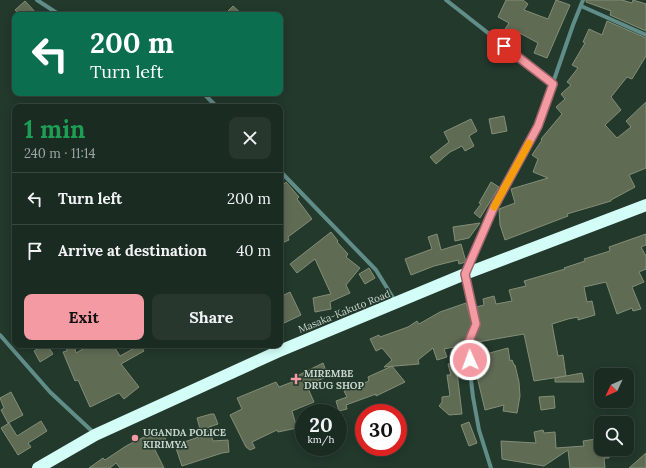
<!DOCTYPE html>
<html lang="en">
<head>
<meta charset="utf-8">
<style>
  :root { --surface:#1a2b21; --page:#27372e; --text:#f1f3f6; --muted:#9fa7a5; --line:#38473f; --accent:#f49aa2 }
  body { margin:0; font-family:Lora,serif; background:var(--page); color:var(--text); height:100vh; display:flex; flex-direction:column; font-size:15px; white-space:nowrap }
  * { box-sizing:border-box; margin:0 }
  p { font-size:13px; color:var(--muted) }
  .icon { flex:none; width:22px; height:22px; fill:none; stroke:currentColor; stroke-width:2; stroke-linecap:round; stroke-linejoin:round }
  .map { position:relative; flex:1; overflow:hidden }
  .drawer { position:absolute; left:12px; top:104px; width:271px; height:244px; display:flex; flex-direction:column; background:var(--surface); border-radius:8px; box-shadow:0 2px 10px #0003,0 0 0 1px var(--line) }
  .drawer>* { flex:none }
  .hud { position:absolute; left:12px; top:12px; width:271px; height:84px; border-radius:8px; box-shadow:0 2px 10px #0003,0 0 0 1px var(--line); background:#0b6e4f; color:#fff; overflow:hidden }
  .needle { width:26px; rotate:226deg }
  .fabs { position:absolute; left:594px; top:368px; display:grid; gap:8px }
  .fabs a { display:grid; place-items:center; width:40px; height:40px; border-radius:8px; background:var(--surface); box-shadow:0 2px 10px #0003,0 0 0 1px var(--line); font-size:20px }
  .speed { position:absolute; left:295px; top:404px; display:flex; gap:8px; font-size:20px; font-weight:700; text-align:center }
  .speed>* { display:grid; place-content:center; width:52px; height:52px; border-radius:50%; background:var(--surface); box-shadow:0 2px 10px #0003,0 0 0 1px var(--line); line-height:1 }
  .speed small { font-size:10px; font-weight:400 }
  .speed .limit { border:6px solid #d22; background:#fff; color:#111 }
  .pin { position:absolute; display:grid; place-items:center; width:34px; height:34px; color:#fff; margin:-17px; border-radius:8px; box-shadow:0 2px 6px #0006 }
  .me { position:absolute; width:44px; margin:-22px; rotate:358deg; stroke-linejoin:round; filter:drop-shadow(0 0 3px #0008) }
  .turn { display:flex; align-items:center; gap:14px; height:84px; padding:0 12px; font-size:18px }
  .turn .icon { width:52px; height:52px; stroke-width:2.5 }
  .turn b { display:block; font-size:28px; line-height:34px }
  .round { display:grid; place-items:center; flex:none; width:42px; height:42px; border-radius:8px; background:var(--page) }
  .summary { display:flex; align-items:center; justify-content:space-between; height:68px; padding:0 12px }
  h1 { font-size:24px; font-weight:700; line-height:30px; color:#1e9e55 }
  .primary-button { display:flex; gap:8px; margin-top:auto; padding:8px 12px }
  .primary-button a { flex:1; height:46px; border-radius:8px; background:var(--accent); color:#111; font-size:16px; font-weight:700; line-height:46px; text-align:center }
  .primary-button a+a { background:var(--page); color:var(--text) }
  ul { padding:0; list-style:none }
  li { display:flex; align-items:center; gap:12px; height:52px; padding:0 12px; border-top:1px solid var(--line) }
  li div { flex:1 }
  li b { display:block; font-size:15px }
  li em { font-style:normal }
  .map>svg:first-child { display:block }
  .building { fill:#606b54; stroke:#838e77 }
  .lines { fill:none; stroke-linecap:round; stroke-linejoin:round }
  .street { stroke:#618d88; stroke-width:4 }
  .highway { stroke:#d3fdf7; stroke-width:12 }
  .route-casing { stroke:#9f6469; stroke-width:10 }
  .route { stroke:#f49aa2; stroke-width:7 }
  .slow { stroke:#f59e0b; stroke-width:7 }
  .poi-dot { fill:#f49aa2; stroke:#23392c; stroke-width:1.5 }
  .labels { text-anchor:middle; stroke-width:3; stroke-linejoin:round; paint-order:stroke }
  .street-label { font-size:10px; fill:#cad7ce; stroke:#23392c }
  .poi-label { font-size:10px; font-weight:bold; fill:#cad7ce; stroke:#23392c; text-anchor:start }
</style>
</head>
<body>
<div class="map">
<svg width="646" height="468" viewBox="0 0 646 468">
  <rect width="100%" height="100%" fill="#23392c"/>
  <g class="building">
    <path d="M506 0H523L528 4 524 10 548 19 556 0 570 5 547 58 534 53 538 43 516 31 511 37 503 32 509 23 498 17Z"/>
    <path d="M586 0H622L632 3 633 0 646 4V31L610 15 611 11 586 2Z"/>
    <path d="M25 1 38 15H20L15 10Z"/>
    <path d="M233 6 243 15H224Z"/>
    <path d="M607 21 646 38V56L632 79 627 77 611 97 621 110 605 125 617 138 631 127 626 121 646 102V168L629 175 635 187 611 200V201L567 214 568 216 505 240 500 225 499 209 515 203 511 189 548 178 533 172 538 159 532 155 542 140 541 139 562 114 556 107 565 99 561 94 571 85 567 82 578 68 572 65 585 43 583 42 589 29 602 35Z"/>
    <path d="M504 116 507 131 492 134 489 119Z"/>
    <path d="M471 119 477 131 469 136 474 146 465 151 462 146 450 152 436 164 430 157 449 142 444 132Z"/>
    <path d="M286 182 299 197 297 199 312 219 288 237 289 240 280 244V188Z"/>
    <path d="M491 182 499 187 480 218 474 213 481 204 479 203Z"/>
    <path d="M480 223 469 238 455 241 453 227Z"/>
    <path d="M331 232 338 241 337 242 348 254 346 257 360 268 346 285 350 293 330 302 331 309 315 312 313 298 331 294 315 259 297 273 290 264Z"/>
    <path d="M437 234 441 250 461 244 466 262 459 264 458 260 434 266 411 275 405 259 432 249 428 237Z"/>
    <path d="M646 234V245L641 247 646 256V269L639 272 644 282 632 287 641 309 633 311 632 308 617 314 606 282 584 287 587 302 592 301 595 315 578 320V317L568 319 552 324 558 356 563 355 566 376 534 381 524 334 472 343 479 325 476 307 484 305 483 299 494 296 496 304 512 301 509 290 526 286 524 281 565 269 564 268 585 261 584 259 610 251 609 247Z"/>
    <path d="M369 268 375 278 365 284 359 274Z"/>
    <path d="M290 292 301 315 280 325V297Z"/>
    <path d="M466 303 472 324 464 345 444 349 447 357 437 360 433 348 418 360 419 364 384 367 392 360 382 348 376 351 370 339 379 335 380 337 408 327 417 321 419 324 440 312Z"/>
    <path d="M44 345H47L53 354 40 362 34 351Z"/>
    <path d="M66 345H74L76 353 90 345H113L120 356 140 345 144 351 121 364 139 387 124 399 119 393 90 407 78 380 75 381 63 352 67 351Z"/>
    <path d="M508 348 510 361 512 360 514 365H515L519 382 520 396 517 413 503 411 504 405 485 410 475 368H477L475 357Z"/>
    <path d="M459 361 462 370 457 372 462 414 449 415 439 406 442 402V397L450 396 447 375H451L448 364Z"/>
    <path d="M323 363 328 376 307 386 314 402 292 411 297 428 278 432 277 430 252 442 255 448 250 450 246 447 230 415 242 409 237 398 276 382 279 387 300 379 299 375Z"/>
    <path d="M392 366 405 382 376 396V394L346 405 347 409 339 411 336 401 347 397 344 391 369 381 368 377Z"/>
    <path d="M582 373 584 382H555V378Z"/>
    <path d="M11 392 23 415 8 423 1 410 4 408 0 398Z"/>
    <path d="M554 396 555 408 541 410 539 397Z"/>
    <path d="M211 414H214L218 424 209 427 213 441 228 440 229 452 222 453 182 466 175 445 202 436 197 418Z"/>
    <path d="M41 421 47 431 28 443 31 447 18 455 1 428 9 423 17 436Z"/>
    <path d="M469 422 477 443 469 446 461 425Z"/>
    <path d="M543 430 544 433 555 432 556 448 584 446 583 441 596 439 598 449 610 450 609 458H604L605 468H570L568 450 544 466 502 459 501 441 536 443 534 432Z"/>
    <path d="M163 431 167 444 154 448 164 468H120L116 463 110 468H89L103 458 105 460 126 446 148 435Z"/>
    <path d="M646 453V468H629Z"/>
  </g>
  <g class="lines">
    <g class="street">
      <path d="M37 0 60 15"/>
      <path d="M446 0 553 84"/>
      <path d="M581 6 646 35"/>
      <path d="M203 93 217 107"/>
      <path d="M280 171 376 270 395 301"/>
      <path d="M0 335 50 392 94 433"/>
      <path d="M491 468 479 430 473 397 467 346 476 324 465 274 494 207 538 126 573 25 583 0"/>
    </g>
    <path class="highway" d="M38 468 95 435 277 352 465 274 646 205"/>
  </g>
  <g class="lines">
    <defs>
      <path id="route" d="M470 360 467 346 476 324 465 274 494 207 538 126 553 84 504 46"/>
    </defs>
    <use href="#route" class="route-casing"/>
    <use href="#route" class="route"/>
    <path class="slow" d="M494 207 529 143"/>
  </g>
  <g class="poi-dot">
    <path d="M294 373h4v4h4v4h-4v4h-4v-4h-4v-4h4z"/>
    <circle cx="135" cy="438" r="4"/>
  </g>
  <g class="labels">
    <g class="street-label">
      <text transform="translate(344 311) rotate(-22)" y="4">Masaka-Kakuto Road</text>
    </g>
    <g class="poi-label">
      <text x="304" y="377">MIREMBE<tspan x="304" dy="12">DRUG SHOP</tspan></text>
      <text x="143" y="436">UGANDA POLICE<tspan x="143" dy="12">KIRIMYA</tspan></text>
    </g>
  </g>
</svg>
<div class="fabs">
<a><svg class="needle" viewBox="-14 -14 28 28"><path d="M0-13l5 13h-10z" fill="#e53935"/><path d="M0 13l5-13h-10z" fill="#9fa7a5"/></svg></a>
<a><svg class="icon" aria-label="search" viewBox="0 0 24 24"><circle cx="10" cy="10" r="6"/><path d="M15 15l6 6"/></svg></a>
</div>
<div class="speed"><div>20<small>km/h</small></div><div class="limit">30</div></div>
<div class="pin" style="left:504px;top:46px;background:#d93025"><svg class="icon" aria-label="arrive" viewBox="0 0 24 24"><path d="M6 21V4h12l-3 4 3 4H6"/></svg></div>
<svg class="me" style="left:470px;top:360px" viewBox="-20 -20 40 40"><circle r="17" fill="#f49aa2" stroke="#fff" stroke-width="3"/><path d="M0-11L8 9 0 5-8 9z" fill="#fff"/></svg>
<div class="hud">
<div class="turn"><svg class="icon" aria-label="left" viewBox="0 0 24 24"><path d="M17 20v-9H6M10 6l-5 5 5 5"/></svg><div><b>200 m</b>Turn left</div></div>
</div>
<section class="drawer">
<div class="summary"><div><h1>1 min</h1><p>240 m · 11:14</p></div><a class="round"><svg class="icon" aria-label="close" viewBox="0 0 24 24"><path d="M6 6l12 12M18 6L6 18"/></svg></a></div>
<ul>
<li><svg class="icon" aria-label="left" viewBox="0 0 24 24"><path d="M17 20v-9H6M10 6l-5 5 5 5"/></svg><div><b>Turn left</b></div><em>200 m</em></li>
<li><svg class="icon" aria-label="arrive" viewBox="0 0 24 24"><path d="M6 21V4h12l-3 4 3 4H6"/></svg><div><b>Arrive at destination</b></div><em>40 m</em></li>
</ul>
<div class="primary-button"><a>Exit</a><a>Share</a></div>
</section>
</div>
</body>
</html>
